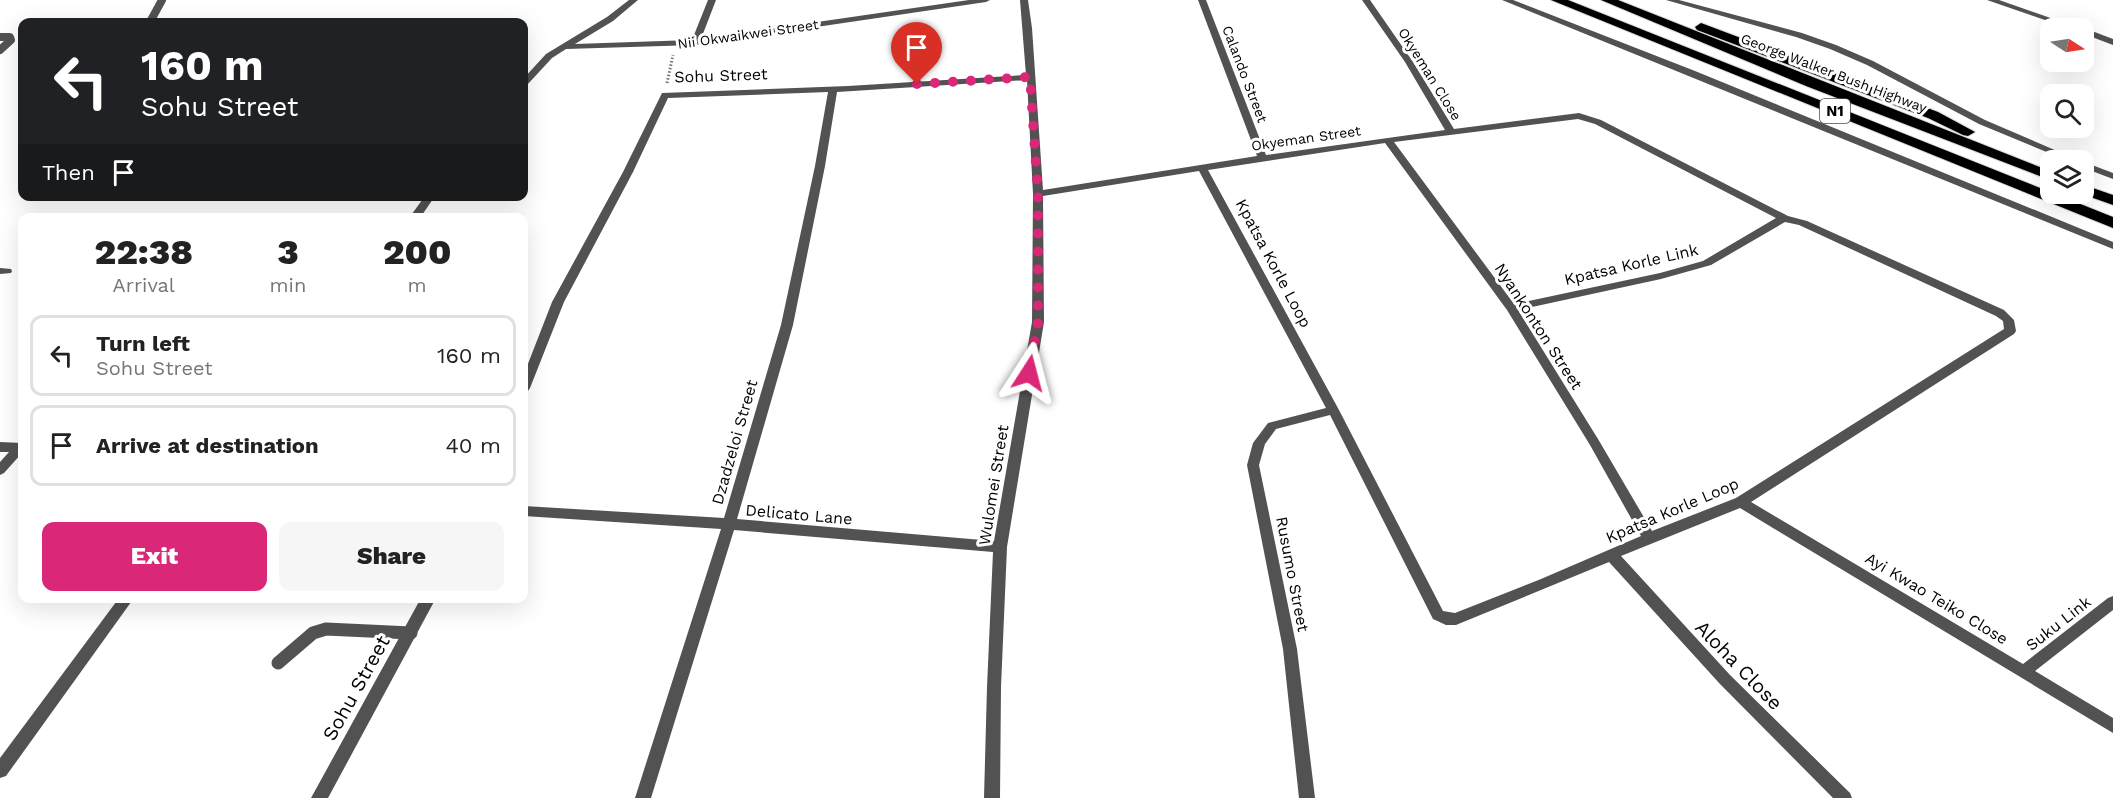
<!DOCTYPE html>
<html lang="en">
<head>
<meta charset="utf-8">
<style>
  :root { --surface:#fff; --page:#f6f6f6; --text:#222; --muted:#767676; --line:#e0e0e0; --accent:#db2777 }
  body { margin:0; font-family:"Work Sans",sans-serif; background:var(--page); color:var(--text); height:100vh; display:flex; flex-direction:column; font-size:22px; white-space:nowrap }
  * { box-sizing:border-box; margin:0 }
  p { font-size:20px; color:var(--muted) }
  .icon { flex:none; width:33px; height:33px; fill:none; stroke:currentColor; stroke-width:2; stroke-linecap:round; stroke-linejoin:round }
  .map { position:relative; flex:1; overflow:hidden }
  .details { position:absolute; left:18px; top:213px; width:510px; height:390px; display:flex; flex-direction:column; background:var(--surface); border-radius:12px; box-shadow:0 6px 24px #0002 }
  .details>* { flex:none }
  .guide { position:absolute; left:18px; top:18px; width:510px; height:183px; border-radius:12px; box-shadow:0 6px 24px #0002; background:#202124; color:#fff; overflow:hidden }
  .needle { width:39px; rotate:102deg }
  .fabs { position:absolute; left:2040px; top:18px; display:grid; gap:12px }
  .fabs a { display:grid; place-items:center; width:54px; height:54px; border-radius:12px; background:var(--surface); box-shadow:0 6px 24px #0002; font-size:30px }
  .pin { position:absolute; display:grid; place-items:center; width:51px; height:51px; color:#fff; margin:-62px -26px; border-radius:50% 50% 50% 0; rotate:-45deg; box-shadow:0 0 6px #0007 }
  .pin .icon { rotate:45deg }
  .me { position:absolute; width:66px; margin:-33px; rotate:9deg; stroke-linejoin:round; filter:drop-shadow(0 0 4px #0008) }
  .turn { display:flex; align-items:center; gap:21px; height:126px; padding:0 24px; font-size:27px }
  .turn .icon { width:78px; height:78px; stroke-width:2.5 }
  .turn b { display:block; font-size:42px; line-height:51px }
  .then { display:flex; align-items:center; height:57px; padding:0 24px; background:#0003; gap:12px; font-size:22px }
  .eta { display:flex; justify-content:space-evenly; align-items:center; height:102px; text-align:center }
  .eta b { font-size:36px; font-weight:800; line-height:42px }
  .cta { display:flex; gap:12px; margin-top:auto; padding:12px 24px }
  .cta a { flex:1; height:69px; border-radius:12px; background:var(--accent); color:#fff; font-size:24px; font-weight:800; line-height:69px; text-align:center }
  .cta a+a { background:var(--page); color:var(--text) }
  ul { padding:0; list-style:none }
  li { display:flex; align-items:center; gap:18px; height:81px; margin:0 12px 9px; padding:0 12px; border:3px solid var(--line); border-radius:12px }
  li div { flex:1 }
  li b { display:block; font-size:22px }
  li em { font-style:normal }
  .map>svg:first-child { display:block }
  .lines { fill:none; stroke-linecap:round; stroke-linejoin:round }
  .highway-casing { stroke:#dbdbdb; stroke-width:2 }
  .path { stroke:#747474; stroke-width:3; stroke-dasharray:1.5 2; stroke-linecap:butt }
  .lane-far1 { stroke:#525252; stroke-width:8 }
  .lane { stroke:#525252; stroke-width:13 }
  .street { fill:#525252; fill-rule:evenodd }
  .highway { fill:#000; fill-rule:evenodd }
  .route { stroke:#db2777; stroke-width:10; stroke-dasharray:0 18 }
  .labels { text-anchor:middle; stroke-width:6; stroke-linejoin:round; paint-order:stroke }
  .far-street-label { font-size:14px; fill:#000; stroke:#fff }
  .shield { fill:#fff; stroke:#4c4c4c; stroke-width:1.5 }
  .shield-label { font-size:15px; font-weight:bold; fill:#000 }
  .street-label { font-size:16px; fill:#000; stroke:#fff }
  .near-street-label { font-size:20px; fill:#000; stroke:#fff }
</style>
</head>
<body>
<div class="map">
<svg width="2113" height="798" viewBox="0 0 2113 798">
  <rect width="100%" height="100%" fill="#fff"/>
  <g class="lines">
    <defs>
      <g id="highway">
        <path d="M1551 0H1568L2113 217V228Z"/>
        <path d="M1601 0H1618L2050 171V180L1806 86Z"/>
        <path d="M1701 23 1938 112 1975 132 1968 136 1963 135 1928 118 1697 30 1695 27Z"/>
        <path d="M2084 185 2113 195V205L2082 194Z"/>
      </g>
    </defs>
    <use href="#highway" class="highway-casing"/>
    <path class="path" d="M667 83 673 55"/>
    <g class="lane-far1">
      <path d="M150 22 162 0"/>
      <path d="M0 37H10L11 40 0 50"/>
    </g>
    <path class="lane" d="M278 663 313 633 326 629 411 633"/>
    <g class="street">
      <path d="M629 0H638L613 21 575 44 692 40 708 0H716L701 39 969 0H990L986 2 695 45 566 49 552 58 527 85 524 86V78L546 54 607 17Z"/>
      <path d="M1020 0H1028L1032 28 1043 190 1257 156 1198 0H1206L1266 155 1445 130 1405 62 1362 0H1370L1413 62 1454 129 1579 113 1601 120 1788 216 1807 221 2004 310 2014 320 2016 331 2014 334 1751 502 2023 664 2108 598 2113 596V610L2035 671 2113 718V733L1740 508 1621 556 1730 675 1850 793 1852 798H1833L1720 684 1609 562 1456 625H1446L1433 619 1330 415 1276 429 1265 444 1259 465 1297 649 1315 798H1299L1283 649 1247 465 1253 443 1268 423 1326 408 1199 171 1043 196 1044 322 1007 547 1001 687 1000 798H984L987 687 993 552 734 530 651 798H635L721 529 524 516V506L724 518 781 325 815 166 828 92 668 98 633 172 564 302 530 388 528 391 524 392V374L552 302 623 172 662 93 848 86 1026 75ZM1027 80 1033 194 1032 322 994 541 737 519 793 325 825 166 837 92ZM1578 119 1595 124 1776 218 1703 261 1660 273 1514 304 1394 142ZM1385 143 1507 310 1590 445 1641 536 1541 579 1455 613 1443 611 1339 410 1208 170ZM1785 222 1799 225 1996 316 2003 321 2004 329 1736 498 1652 531 1598 439 1518 310 1661 279 1711 265Z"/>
      <path d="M1502 0H1513L1695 71 2113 242V249Z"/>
      <path d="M1666 0H1679L1802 33 1836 45 1873 61 1985 120 2078 160H2066L1979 124 1867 65 1830 49 1796 37Z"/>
      <path d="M1987 0H1999L2079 28H2068Z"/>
      <path d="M2084 28 2113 39V45L2084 34Z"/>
      <path d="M2084 162 2113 173V179L2084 168Z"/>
      <path d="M425 196H435L420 218H409Z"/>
      <path d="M0 268 11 269 12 271 11 273 0 274Z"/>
      <path d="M0 442 22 443V453L4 473 0 475V462L9 452H0Z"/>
      <path d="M119 598H134L6 776 0 778V758Z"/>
      <path d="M421 598H436L328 798H311Z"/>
    </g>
    <use href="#highway" class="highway"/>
  </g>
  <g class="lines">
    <path class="route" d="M917 84 1030 77 1038 194V322L1029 373"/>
  </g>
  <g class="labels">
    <g class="far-street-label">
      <text transform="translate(748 34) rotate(-8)" y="5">Nii Okwaikwei Street</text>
      <text transform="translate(1834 73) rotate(21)" y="5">George Walker Bush Highway</text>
      <text transform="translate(1245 74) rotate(69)" y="5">Calando Street</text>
      <text transform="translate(1430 74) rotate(58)" y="5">Okyeman Close</text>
      <text transform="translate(1306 138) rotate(-8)" y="5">Okyeman Street</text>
    </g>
    <rect class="shield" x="1820" y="99" width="30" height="24" rx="4.5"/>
    <g class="shield-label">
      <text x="1835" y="116">N1</text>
    </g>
    <g class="street-label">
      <text transform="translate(721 75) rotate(-2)" y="6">Sohu Street</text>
      <text transform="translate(1274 263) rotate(62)" y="6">Kpatsa Korle Loop</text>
      <text transform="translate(1631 264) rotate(-13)" y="6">Kpatsa Korle Link</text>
      <text transform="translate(1539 326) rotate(57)" y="6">Nyankonton Street</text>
      <text transform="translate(734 442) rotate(-74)" y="6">Dzadzeloi Street</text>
      <text transform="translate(993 485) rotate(-81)" y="6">Wulomei Street</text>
      <text transform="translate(1672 510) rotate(-23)" y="6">Kpatsa Korle Loop</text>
      <text transform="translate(799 514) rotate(5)" y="6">Delicato Lane</text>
      <text transform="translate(1293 574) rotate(79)" y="6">Rusumo Street</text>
      <text transform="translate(1937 598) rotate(31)" y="6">Ayi Kwao Teiko Close</text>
      <text transform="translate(2058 623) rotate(-38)" y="6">Suku Link</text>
    </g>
    <g class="near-street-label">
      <text transform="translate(1739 665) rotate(46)" y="7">Aloha Close</text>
      <text transform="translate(356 688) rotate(-61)" y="7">Sohu Street</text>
    </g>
  </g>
</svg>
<div class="fabs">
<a><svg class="needle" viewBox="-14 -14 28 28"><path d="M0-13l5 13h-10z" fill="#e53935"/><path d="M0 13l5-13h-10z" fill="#767676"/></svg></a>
<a><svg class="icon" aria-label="search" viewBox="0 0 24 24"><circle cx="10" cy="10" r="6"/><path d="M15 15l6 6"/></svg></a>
<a><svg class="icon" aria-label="layers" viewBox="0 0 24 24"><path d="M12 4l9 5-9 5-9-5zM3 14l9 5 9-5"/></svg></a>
</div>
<div class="pin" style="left:917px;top:84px;background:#d93025"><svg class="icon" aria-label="arrive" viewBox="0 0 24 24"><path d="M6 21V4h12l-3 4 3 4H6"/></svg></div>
<svg class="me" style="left:1029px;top:373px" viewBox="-20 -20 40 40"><path d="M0-17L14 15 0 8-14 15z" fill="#db2777" stroke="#fff" stroke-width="4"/></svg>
<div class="guide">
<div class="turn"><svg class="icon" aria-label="left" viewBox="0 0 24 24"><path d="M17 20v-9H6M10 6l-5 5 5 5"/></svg><div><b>160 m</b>Sohu Street</div></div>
<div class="then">Then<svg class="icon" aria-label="arrive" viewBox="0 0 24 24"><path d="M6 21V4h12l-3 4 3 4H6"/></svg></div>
</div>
<section class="details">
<div class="eta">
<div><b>22:38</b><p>Arrival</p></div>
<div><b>3</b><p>min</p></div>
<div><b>200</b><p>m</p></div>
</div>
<ul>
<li><svg class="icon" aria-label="left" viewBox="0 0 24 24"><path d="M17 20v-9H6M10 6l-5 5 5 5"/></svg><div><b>Turn left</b><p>Sohu Street</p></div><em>160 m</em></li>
<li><svg class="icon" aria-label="arrive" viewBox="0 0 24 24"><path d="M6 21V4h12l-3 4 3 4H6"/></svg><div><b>Arrive at destination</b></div><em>40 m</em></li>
</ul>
<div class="cta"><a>Exit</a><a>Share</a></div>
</section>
</div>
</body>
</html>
